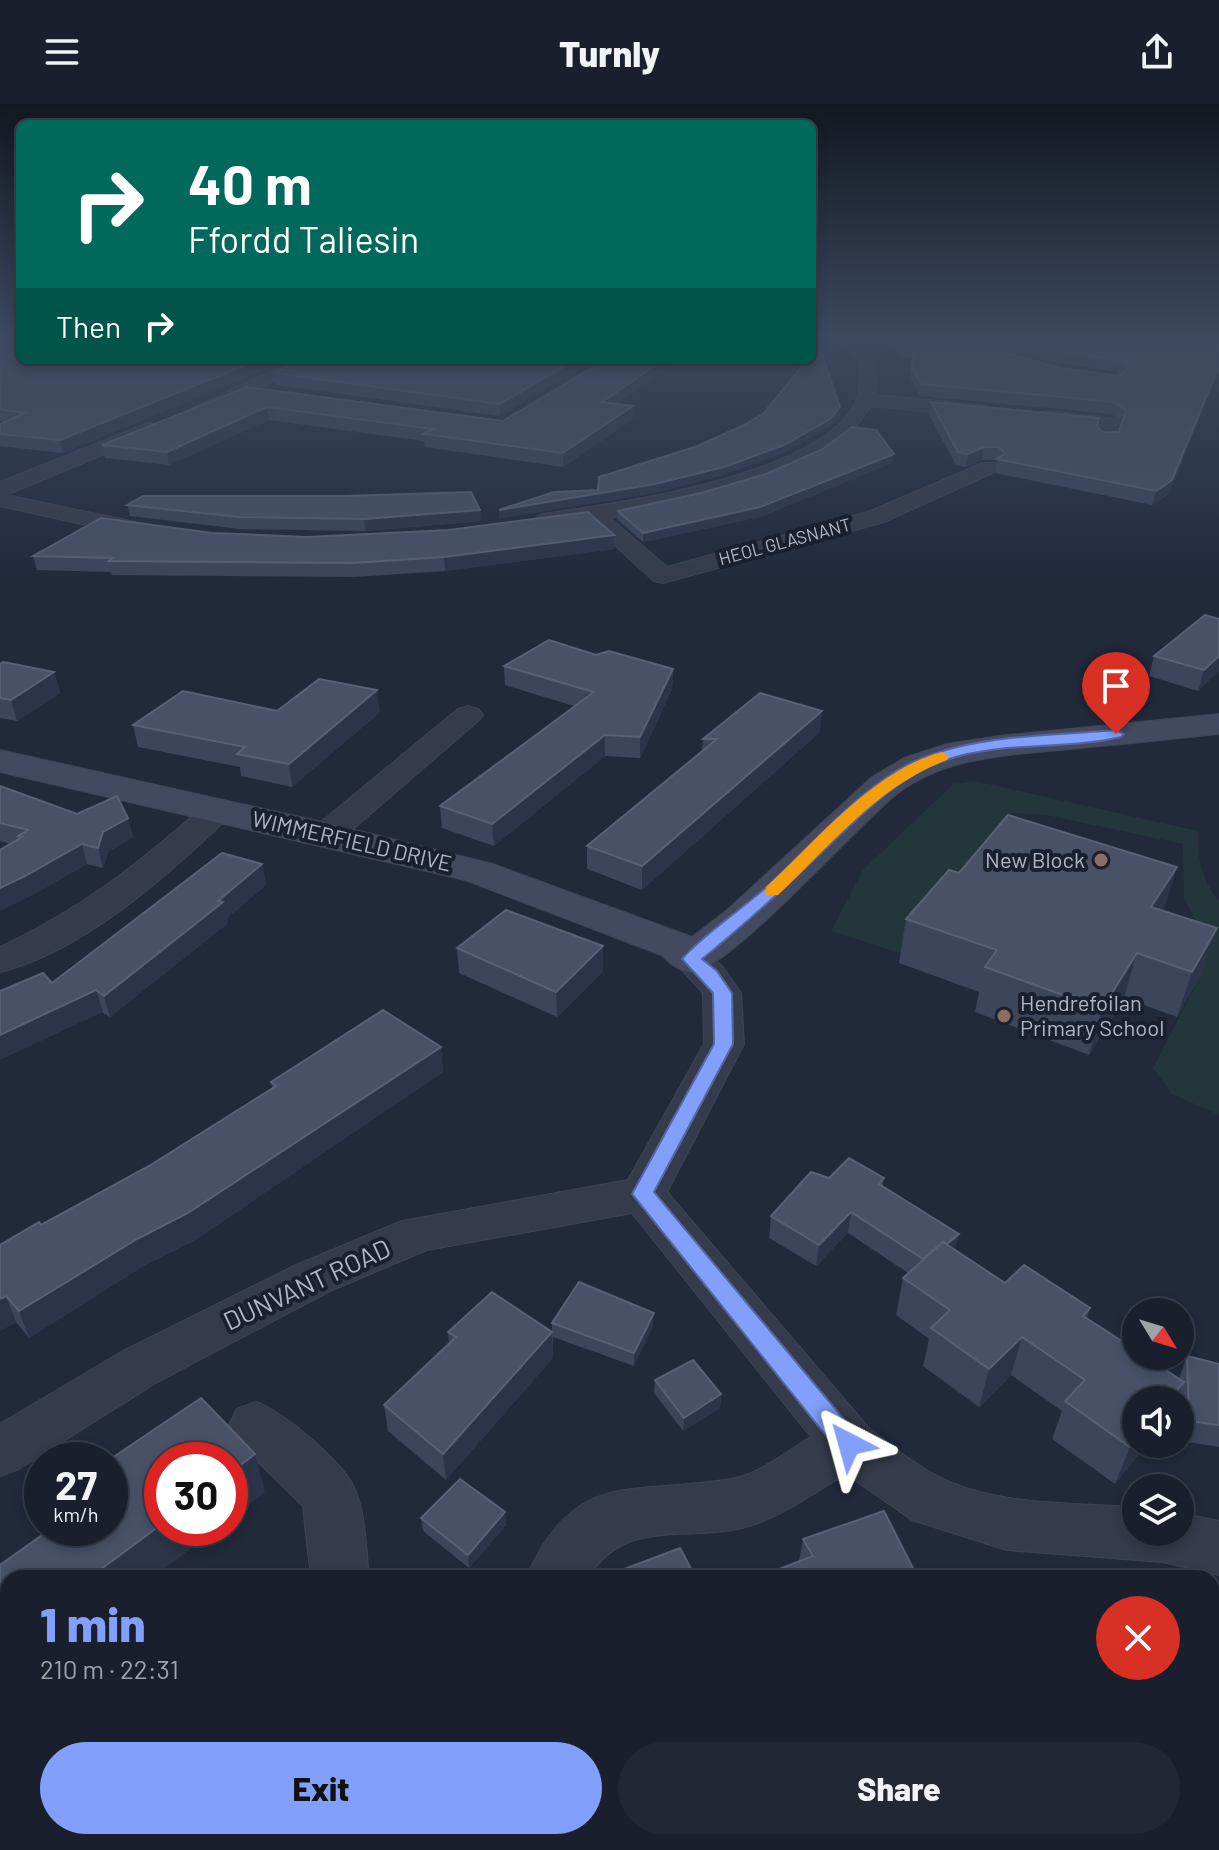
<!DOCTYPE html>
<html lang="en">
<head>
<meta charset="utf-8">
<style>
  :root { --surface:#191f2c; --page:#222734; --text:#f1f3f6; --muted:#9fa2a9; --line:#373d48; --accent:#819ffb }
  body { margin:0; font-family:Barlow,sans-serif; background:var(--page); color:var(--text); height:100vh; display:flex; flex-direction:column; font-size:30px; white-space:nowrap }
  * { box-sizing:border-box; margin:0 }
  p { font-size:26px; color:var(--muted) }
  .icon { flex:none; width:44px; height:44px; fill:none; stroke:currentColor; stroke-width:2; stroke-linecap:round; stroke-linejoin:round }
  .map { position:relative; flex:1; overflow:hidden }
  .panel { position:absolute; left:0px; top:1466px; width:1220px; height:280px; display:flex; flex-direction:column; background:var(--surface); border-radius:24px 24px 0 0; box-shadow:0 4px 12px #0003,0 0 0 2px var(--line) }
  .panel>* { flex:none }
  .hud { position:absolute; left:16px; top:16px; width:800px; height:244px; border-radius:12px; box-shadow:0 4px 12px #0003,0 0 0 2px var(--line); background:#00695c; color:#fff; overflow:hidden }
  .needle { width:52px; rotate:128deg }
  .tools { position:absolute; left:1122px; top:1194px; display:grid; gap:16px }
  .tools a { display:grid; place-items:center; width:72px; height:72px; border-radius:50%; background:var(--surface); box-shadow:0 4px 12px #0003,0 0 0 2px var(--line); font-size:40px }
  .speed { position:absolute; left:24px; top:1338px; display:flex; gap:16px; font-size:40px; font-weight:700; text-align:center }
  .speed>* { display:grid; place-content:center; width:104px; height:104px; border-radius:50%; background:var(--surface); box-shadow:0 4px 12px #0003,0 0 0 2px var(--line); line-height:1 }
  .speed small { font-size:20px; font-weight:400 }
  .speed .limit { border:12px solid #d22; background:#fff; color:#111 }
  .pin { position:absolute; display:grid; place-items:center; width:68px; height:68px; color:#fff; margin:-82px -34px; border-radius:50% 50% 50% 0; rotate:-45deg; box-shadow:0 0 8px #0007 }
  .pin .icon { rotate:45deg }
  .me { position:absolute; width:88px; margin:-44px; rotate:321deg; stroke-linejoin:round; filter:drop-shadow(0 0 6px #0008) }
  .turn { display:flex; align-items:center; gap:28px; height:168px; padding:0 40px; font-size:36px }
  .turn .icon { width:104px; height:104px; stroke-width:2.5 }
  .turn b { display:block; font-size:56px; line-height:68px }
  .then { display:flex; align-items:center; height:76px; padding:0 40px; background:#0003; gap:16px; font-size:30px }
  .round { display:grid; place-items:center; flex:none; width:84px; height:84px; border-radius:42px; background:var(--page) }
  .headline { display:flex; align-items:center; justify-content:space-between; height:136px; padding:0 40px }
  h1 { font-size:48px; font-weight:800; line-height:60px; color:var(--accent) }
  .primary-button { display:flex; gap:16px; margin-top:auto; padding:16px 40px }
  .primary-button a { flex:1; height:92px; border-radius:48px; background:var(--accent); color:#111; font-size:32px; font-weight:800; line-height:92px; text-align:center }
  .primary-button a+a { background:var(--page); color:var(--text) }
  header { display:flex; justify-content:space-between; align-items:center; height:104px; padding:0 40px; background:var(--surface); font-size:36px; font-weight:800 }
  .map>svg:first-child { display:block }
  .green { fill:#23363c }
  .lines { fill:none; stroke-linecap:round; stroke-linejoin:round }
  .street-casing { stroke:#3e4454; stroke-width:2 }
  .secondary-casing { stroke:#3e4454; stroke-width:2 }
  .street { fill:#353b4b; fill-rule:evenodd }
  .secondary { fill:#43495e; fill-rule:evenodd }
  .wall { fill:#3c455a; fill-rule:evenodd }
  .shaded-wall { fill:#2c3449 }
  .building { fill:#485166; stroke:#586175; stroke-width:2 }
  .route { fill:#819ffb; stroke:#5467a3; stroke-width:2 }
  .slow { fill:#f59e0b }
  .education-dot { fill:#8d6e63; stroke:#1a2030; stroke-width:3 }
  .labels { text-anchor:middle; stroke-width:8; stroke-linejoin:round; paint-order:stroke }
  .far-street-label { font-size:18px; fill:#b0b6c7; stroke:#1a2030 }
  .street-label { font-size:22px; fill:#b0b6c7; stroke:#1a2030 }
  .poi-label { font-size:22px; fill:#b0b6c7; stroke:#1a2030; text-anchor:end }
  .near-street-label { font-size:26px; fill:#b0b6c7; stroke:#1a2030 }
</style>
</head>
<body>
<header><svg class="icon" aria-label="menu" viewBox="0 0 24 24"><path d="M4 6h16M4 12h16M4 18h16"/></svg>Turnly<svg class="icon" aria-label="share" viewBox="0 0 24 24"><path d="M12 15V3M7 8l5-5 5 5M5 13v7h14v-7"/></svg></header>
<div class="map">
<svg width="1219" height="1746" viewBox="0 0 1219 1746">
  <rect width="100%" height="100%" fill="#21293b"/>
  <path class="green" d="M975 677 1198 727C1197 754 1202 776 1219 797V1011L1172 990 1153 964 1202 869 1208 841 1184 794 1183 740 1046 711 1013 709 969 770 943 767 934 811 900 849 831 827 863 766 953 680Z"/>
  <g class="lines">
    <defs>
      <g id="street">
        <path d="M838 236H855L875 257 876 291 983 301 992 307 983 313 871 302C864 311 857 323 848 331 792 382 683 402 610 414L667 463 868 408 983 359H997L1000 363 997 367 884 418 663 479 654 477 588 417 542 424 531 417 542 410C616 400 825 372 857 295 861 284 859 269 859 258Z"/>
        <path d="M295 256H317L209 308H195L193 304Z"/>
        <path d="M1048 307 1118 315 1120 319 1117 334 1107 340 1097 334 1100 324 1041 317V309Z"/>
        <path d="M148 319 155 321 158 325 155 329 6 391 154 422 157 427 154 432 146 434 0 402V378Z"/>
        <path d="M468 602 478 605 483 611 478 617 339 737 327 740 315 737 310 730 315 723 458 605Z"/>
        <path d="M218 696 229 699 234 706 229 713C168 771 84 847 0 868V843C78 807 143 757 207 699Z"/>
        <path d="M691 844 704 847 723 863 741 889 744 940 667 1088 868 1323C892 1342 917 1363 945 1376 1003 1402 1074 1399 1136 1403V1428H1180V1409L1219 1417V1471L1163 1458 1007 1446 912 1416 846 1370C815 1388 783 1412 749 1422 689 1440 626 1411 588 1474H526C575 1360 639 1393 736 1374 760 1369 789 1346 811 1333L632 1109 427 1146 330 1187 159 1277 19 1365 0 1372V1320L123 1247 296 1161 402 1117 628 1076 704 940 703 889 672 855 678 847Z"/>
        <path d="M256 1298C284 1308 346 1360 356 1388 366 1413 366 1447 369 1474H311L303 1402 237 1337 229 1321 237 1305Z"/>
        <path d="M633 1738H701L704 1746H636Z"/>
      </g>
      <path id="secondary" d="M1219 610V630C1172 635 1126 640 1079 644 1018 651 949 650 898 689 859 719 730 866 692 868 679 868 670 859 661 851L465 776 0 668V646L327 719 493 760 692 833 726 807 872 673 904 654 947 640 999 632Z"/>
    </defs>
    <use href="#street" class="street-casing"/>
    <use href="#secondary" class="secondary-casing"/>
    <use href="#street" class="street"/>
    <use href="#secondary" class="secondary"/>
  </g>
  <g class="wall">
    <path d="M0 236 20 256H288L63 349 0 342V320L5 318 0 317Z"/>
    <path d="M890 236H1219L1169 390 1152 401 995 369 997 356H982L966 363 956 361 929 311 931 298 1097 323 1103 328H1119L1122 317 1111 310 920 292 911 276 912 254 900 255ZM961 236 1053 258 1115 267 1120 270 1118 272 1061 264Z"/>
    <path d="M299 256H594L500 312 276 281 274 269Z"/>
    <path d="M247 283 503 317 617 300 633 302V315L563 363 425 343 424 337 269 316 169 361 105 354 102 341Z"/>
    <path d="M892 359 760 413 643 438 618 416V407Z"/>
    <path d="M127 401 481 417 365 427 240 425 130 412Z"/>
    <path d="M212 429 614 445 445 467 355 473 112 471 111 468 37 466 33 452Z"/>
    <path d="M1219 515V567L1198 587 1149 572 1154 552Z"/>
    <path d="M596 551 673 565 672 585 640 654 605 652 494 742 442 724 440 702 574 602 505 581 504 562Z"/>
    <path d="M0 560 54 568 60 589 17 617 0 614Z"/>
    <path d="M277 607 380 608 292 683 241 672 240 663 138 643 133 621Z"/>
    <path d="M820 628 642 786 587 765V742L702 647 703 635Z"/>
    <path d="M0 682 77 710 128 714 133 733 108 748 103 764 87 760 31 792 10 740 0 737Z"/>
    <path d="M262 760 266 781 227 814 228 819 110 913 52 879Z"/>
    <path d="M959 769 1164 807 1202 869 1177 913 1124 894 1089 951 975 908 979 888 899 859 906 815Z"/>
    <path d="M457 844 603 867 557 913 459 869Z"/>
    <path d="M441 943 443 968 195 1136 145 1161 29 1234 16 1218 0 1227V1141L41 1121 149 1062 272 984 271 978Z"/>
    <path d="M829 1074H884L883 1082 955 1146 1005 1179 1090 1204 1087 1214 1179 1275 1187 1252 1219 1260V1343L1181 1337 1179 1289 1176 1296H1136V1340L1115 1380 1052 1335 1062 1307 1011 1271 979 1303 923 1262 929 1235 896 1211 903 1174 908 1169 848 1129 816 1162 769 1134 771 1112Z"/>
    <path d="M552 1219 653 1222 634 1262 553 1233V1254L446 1376 388 1327 384 1301 449 1239 448 1228H552Z"/>
    <path d="M655 1276 721 1290 720 1304 683 1327 654 1289Z"/>
    <path d="M505 1408 506 1421 469 1464 423 1427 421 1414Z"/>
    <path d="M803 1435 918 1474 799 1457Z"/>
    <path d="M1212 1491 1219 1495V1599L1212 1596Z"/>
    <path d="M1219 1605V1694L1212 1685V1610Z"/>
    <path d="M124 1738H432L434 1746H124L123 1744Z"/>
    <path d="M910 1738H1045L1046 1746H909Z"/>
  </g>
  <g class="shaded-wall">
    <path d="M812 236H837L836 238 812 240Z"/>
    <path d="M258 256H288L63 349 60 336Z"/>
    <path d="M575 256H594L500 312V300Z"/>
    <path d="M663 256H679L602 311V298Z"/>
    <path d="M1219 262V267L1169 390 1152 401 1156 387Z"/>
    <path d="M633 302V315L563 363V349Z"/>
    <path d="M267 303 269 316 169 361 167 348Z"/>
    <path d="M840 303 839 311 829 323 784 349 723 371 655 389 499 415V406L655 380Z"/>
    <path d="M984 343 982 356 966 363 968 350Z"/>
    <path d="M894 350 892 359 760 413 643 438V429Z"/>
    <path d="M480 406 481 417 365 427 364 415Z"/>
    <path d="M614 431V445L445 467 444 453Z"/>
    <path d="M1219 552V567L1198 587 1204 566Z"/>
    <path d="M673 565 672 585 640 654V633Z"/>
    <path d="M54 568 60 589 17 617 11 596Z"/>
    <path d="M377 586 380 608 292 683 289 660Z"/>
    <path d="M822 607 820 628 642 786V762Z"/>
    <path d="M605 631V652L494 742 492 720Z"/>
    <path d="M128 714 133 733 108 748 103 764 98 744 103 728Z"/>
    <path d="M82 740 87 760 31 792 0 807V784Z"/>
    <path d="M262 760 266 781 227 814 228 819 110 913 104 892Z"/>
    <path d="M1177 763 1164 806 1138 847 1151 803Z"/>
    <path d="M1217 824 1202 869 1177 913 1192 868Z"/>
    <path d="M603 842V867L557 913 556 888Z"/>
    <path d="M1137 849 1124 894 1089 951 1102 905Z"/>
    <path d="M96 886 103 908 0 956V931Z"/>
    <path d="M441 943 443 968 195 1136 145 1161 29 1234 19 1207Z"/>
    <path d="M851 1108 848 1129 816 1162 819 1141Z"/>
    <path d="M959 1130 954 1151 928 1158Z"/>
    <path d="M6 1192 16 1218 0 1227V1195Z"/>
    <path d="M654 1209 653 1222 634 1262V1249Z"/>
    <path d="M552 1228 553 1254 446 1376 443 1350Z"/>
    <path d="M1022 1233 1011 1271 979 1303 989 1265Z"/>
    <path d="M1184 1278 1176 1296H1169Z"/>
    <path d="M721 1290 720 1304 683 1327 684 1314Z"/>
    <path d="M1136 1335V1340H1148L1115 1380 1130 1343Z"/>
    <path d="M255 1350 265 1388 230 1415V1369Z"/>
    <path d="M505 1408 506 1421 469 1464 468 1451Z"/>
    <path d="M162 1420V1424H218L152 1474H89Z"/>
    <path d="M428 1738H432L434 1746H427Z"/>
  </g>
  <g class="building">
    <path d="M0 236H20V256H258L60 336 0 330V320L25 309 0 305Z"/>
    <path d="M897 236H961L1061 264 1118 272 1130 263 1118 256 1055 247 1009 236H1219V262L1172 376 1156 387 997 355 1005 350 999 343H984L968 350 958 348 931 298 1099 314 1097 323 1103 328H1119L1126 306 1114 298 921 280 912 264 914 243H901Z"/>
    <path d="M819 241 840 303 830 315 784 341 724 363 655 380 499 406 554 388 598 386 599 373 698 342 744 321 764 309 807 256H812V250Z"/>
    <path d="M299 256H575L500 300 274 269Z"/>
    <path d="M605 256H663L602 298 633 302 563 349 424 330 433 325 267 303 167 348 102 341 247 283 503 317Z"/>
    <path d="M852 323 876 326 894 350 760 403 643 429 618 407 701 389 766 370 823 345Z"/>
    <path d="M471 388 480 406 364 415 238 413 127 401 143 392H344Z"/>
    <path d="M588 408 614 431 444 453 353 459 109 457 112 454 33 452 101 414 212 429 307 433 449 426Z"/>
    <path d="M1205 511 1219 515V552L1204 566 1154 552Z"/>
    <path d="M549 536 596 551 609 547 673 565 640 633 605 631 492 720 440 702 594 588 504 562Z"/>
    <path d="M3 558 54 568 11 596 0 594V560Z"/>
    <path d="M319 575 377 586 289 660 237 650 245 643 133 621 183 587 277 607Z"/>
    <path d="M760 589 822 607 642 762 587 742 717 635H703Z"/>
    <path d="M0 682 77 710 117 692 128 714 103 728 98 744 82 740 25 772 0 784V746L22 733 18 732 28 726 0 719Z"/>
    <path d="M1008 711 1177 763 1151 803 1217 824 1192 868 1137 849 1102 905 985 863 997 846 906 815 949 766 959 769Z"/>
    <path d="M222 749 262 760 218 797 223 798 104 892 96 886 0 931V887L43 869 52 879Z"/>
    <path d="M506 806 603 842 556 888 457 844Z"/>
    <path d="M383 906 441 943 188 1109 137 1135 19 1207 6 1192 0 1195V1141L39 1118 41 1121 149 1062 276 982 271 978Z"/>
    <path d="M849 1054 884 1074 879 1080 959 1130 947 1140 943 1138 923 1155 851 1108 819 1141 771 1112 811 1068 829 1074Z"/>
    <path d="M943 1138 1005 1179 1024 1161 1090 1204 1083 1212 1136 1246V1252H1144L1184 1278 1169 1296H1136V1335L1130 1343 1065 1297 1085 1276 1022 1233 989 1265 931 1224 950 1206 903 1174Z"/>
    <path d="M579 1178 654 1209 634 1249 552 1219Z"/>
    <path d="M492 1188 552 1228 443 1350 384 1301 456 1233 448 1228Z"/>
    <path d="M1187 1252 1219 1260V1321L1189 1317Z"/>
    <path d="M693 1256 721 1290 684 1314 655 1276Z"/>
    <path d="M201 1294 255 1350 230 1369V1356H162V1420L89 1474H8V1693L0 1680V1461L52 1424H110L109 1356Z"/>
    <path d="M460 1375 505 1408 468 1451 421 1414Z"/>
    <path d="M884 1407 918 1474H756L813 1452 803 1435Z"/>
    <path d="M680 1444 696 1474H623L619 1467Z"/>
    <path d="M1212 1491 1219 1495V1556L1212 1553Z"/>
    <path d="M1219 1605V1638L1212 1630V1610Z"/>
    <path d="M124 1738H168L123 1744Z"/>
    <path d="M325 1738H428L427 1746H332Z"/>
    <path d="M923 1738H1045L1046 1746H924Z"/>
  </g>
  <linearGradient id="sky" x2="0" y2="1"><stop stop-color="#121720"/><stop offset="0.49" stop-color="#3d4960"/><stop offset="1" stop-color="#3d4960" stop-opacity="0"/></linearGradient>
  <rect width="1219" height="480" fill="url(#sky)"/>
  <path class="route" d="M1116 626 1124 630 1121 633C1064 646 1002 637 946 656 893 674 856 717 816 754 779 789 742 823 702 855L717 867 732 889 733 940 654 1088 858 1332 862 1340 858 1348 849 1351 839 1348 632 1090 714 940 713 889 682 855C700 833 746 802 770 780 812 741 862 682 913 658 974 630 1051 632 1116 626Z"/>
  <path class="slow" d="M942 648 949 653 947 656C879 681 830 742 778 791H766V783C816 737 874 666 942 648Z"/>
  <g class="education-dot">
    <circle cx="1101" cy="756" r="8"/>
    <circle cx="1004" cy="912" r="8"/>
  </g>
  <g class="labels">
    <g class="far-street-label">
      <text transform="translate(785 438) rotate(-15)" y="6">HEOL GLASNANT</text>
    </g>
    <g class="street-label">
      <text transform="translate(352 737) rotate(13)" y="8">WIMMERFIELD DRIVE</text>
    </g>
    <g class="poi-label">
      <text x="1085" y="764">New Block</text>
      <text x="1020" y="907" text-anchor="start">Hendrefoilan<tspan x="1020" dy="25">Primary School</tspan></text>
    </g>
    <g class="near-street-label">
      <text transform="translate(307 1181) rotate(-25)" y="9">DUNVANT ROAD</text>
    </g>
  </g>
</svg>
<div class="tools">
<a><svg class="needle" viewBox="-14 -14 28 28"><path d="M0-13l5 13h-10z" fill="#e53935"/><path d="M0 13l5-13h-10z" fill="#9fa2a9"/></svg></a>
<a><svg class="icon" aria-label="sound" viewBox="0 0 24 24"><path d="M4 9h4l5-4v14l-5-4H4zM17 9q2 3 0 6"/></svg></a>
<a><svg class="icon" aria-label="layers" viewBox="0 0 24 24"><path d="M12 4l9 5-9 5-9-5zM3 14l9 5 9-5"/></svg></a>
</div>
<div class="speed"><div>27<small>km/h</small></div><div class="limit">30</div></div>
<div class="pin" style="left:1116px;top:630px;background:#d93025"><svg class="icon" aria-label="arrive" viewBox="0 0 24 24"><path d="M6 21V4h12l-3 4 3 4H6"/></svg></div>
<svg class="me" style="left:849px;top:1340px" viewBox="-20 -20 40 40"><path d="M0-17L14 15 0 8-14 15z" fill="#819ffb" stroke="#fff" stroke-width="4"/></svg>
<div class="hud">
<div class="turn"><svg class="icon" aria-label="right" viewBox="0 0 24 24"><path d="M7 20v-9h11M14 6l5 5-5 5"/></svg><div><b>40 m</b>Ffordd Taliesin</div></div>
<div class="then">Then<svg class="icon" aria-label="right" viewBox="0 0 24 24"><path d="M7 20v-9h11M14 6l5 5-5 5"/></svg></div>
</div>
<section class="panel">
<div class="headline"><div><h1>1 min</h1><p>210 m · 22:31</p></div><a class="round" style="background:#d93025;color:#fff"><svg class="icon" aria-label="close" viewBox="0 0 24 24"><path d="M6 6l12 12M18 6L6 18"/></svg></a></div>
<div class="primary-button"><a>Exit</a><a>Share</a></div>
</section>
</div>
</body>
</html>
